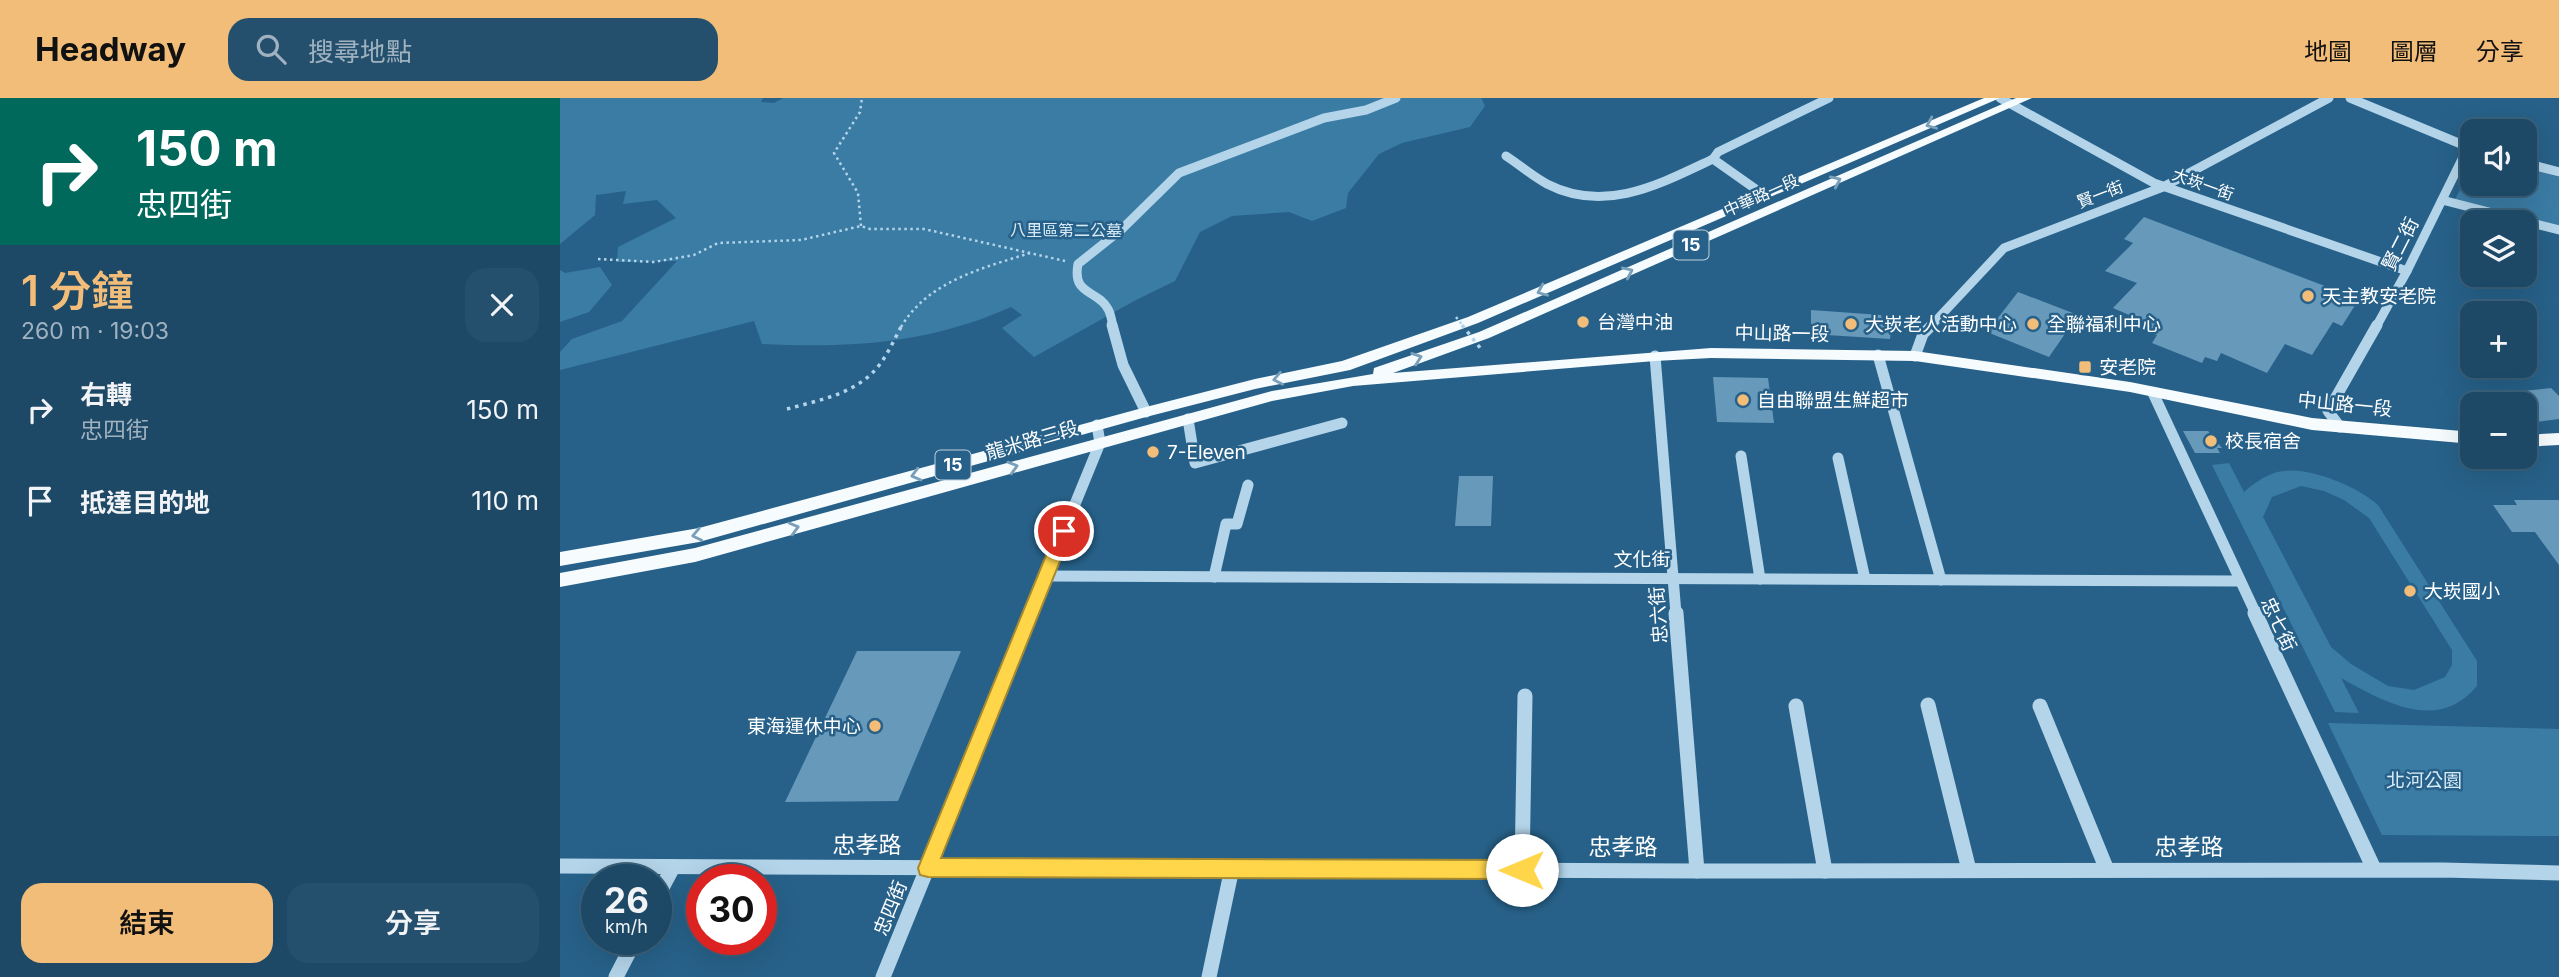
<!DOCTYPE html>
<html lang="zh-TW">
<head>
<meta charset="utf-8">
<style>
  :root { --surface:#1d4967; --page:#25506d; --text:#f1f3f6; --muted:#a0b2c0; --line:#3b617b; --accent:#f2bc79 }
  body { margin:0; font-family:Inter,"Noto Sans TC",sans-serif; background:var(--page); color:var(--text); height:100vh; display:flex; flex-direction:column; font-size:26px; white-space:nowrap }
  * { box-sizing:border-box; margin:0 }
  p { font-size:23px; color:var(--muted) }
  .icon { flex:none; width:38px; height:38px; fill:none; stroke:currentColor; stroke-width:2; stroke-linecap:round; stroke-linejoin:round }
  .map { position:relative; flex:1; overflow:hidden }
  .sheet { display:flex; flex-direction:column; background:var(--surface); width:560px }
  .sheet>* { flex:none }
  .banner { background:#00695c; color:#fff; overflow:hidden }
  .controls { position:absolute; left:1900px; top:21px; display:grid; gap:14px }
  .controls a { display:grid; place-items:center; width:77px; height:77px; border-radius:14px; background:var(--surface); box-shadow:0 7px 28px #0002,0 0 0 2px var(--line); font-size:35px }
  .speed { position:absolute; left:21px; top:766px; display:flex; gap:14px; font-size:35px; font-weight:700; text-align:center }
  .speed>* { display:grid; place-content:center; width:91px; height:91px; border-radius:50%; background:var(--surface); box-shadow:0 7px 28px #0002,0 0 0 2px var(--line); line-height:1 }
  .speed small { font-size:18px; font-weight:400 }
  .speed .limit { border:10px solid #d22; background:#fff; color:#111 }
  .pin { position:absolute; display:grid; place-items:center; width:60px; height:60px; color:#fff; margin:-30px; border:4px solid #fff; border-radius:50%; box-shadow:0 2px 7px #0007 }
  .me { position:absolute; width:77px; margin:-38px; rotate:270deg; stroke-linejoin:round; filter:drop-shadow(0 0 5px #0008) }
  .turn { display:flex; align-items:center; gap:24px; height:147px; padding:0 21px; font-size:32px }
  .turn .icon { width:91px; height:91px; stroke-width:2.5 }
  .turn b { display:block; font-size:49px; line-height:60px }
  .round { display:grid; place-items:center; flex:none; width:74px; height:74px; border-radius:21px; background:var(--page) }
  .summary { display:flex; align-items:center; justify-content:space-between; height:119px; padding:0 21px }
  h1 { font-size:42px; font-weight:600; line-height:52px; color:var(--accent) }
  .button { display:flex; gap:14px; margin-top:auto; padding:14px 21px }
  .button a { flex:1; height:80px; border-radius:21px; background:var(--accent); color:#111; font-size:28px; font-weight:600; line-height:80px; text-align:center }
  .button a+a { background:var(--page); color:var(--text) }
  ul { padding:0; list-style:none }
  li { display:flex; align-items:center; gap:21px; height:91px; padding:0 21px }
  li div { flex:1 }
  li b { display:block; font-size:26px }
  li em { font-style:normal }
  header { display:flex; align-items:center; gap:42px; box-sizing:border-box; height:98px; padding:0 35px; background:var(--accent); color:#111 }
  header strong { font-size:33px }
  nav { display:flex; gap:38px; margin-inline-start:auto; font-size:24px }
  .search { width:490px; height:63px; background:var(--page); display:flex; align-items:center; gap:18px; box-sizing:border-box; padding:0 24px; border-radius:21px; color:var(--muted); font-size:26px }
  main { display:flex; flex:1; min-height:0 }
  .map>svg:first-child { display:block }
  .green { fill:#3b7ca5; fill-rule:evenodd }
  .building { fill:#6799bb }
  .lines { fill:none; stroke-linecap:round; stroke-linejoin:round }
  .path-far1 { stroke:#b3d4e9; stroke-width:2.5; stroke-dasharray:2.5 3.5; stroke-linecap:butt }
  .path { stroke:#b3d4e9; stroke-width:3.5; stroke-dasharray:3.5 5; stroke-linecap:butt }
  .minor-far2 { stroke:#b3d4e9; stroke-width:9 }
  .minor-far1 { stroke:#b3d4e9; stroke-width:11 }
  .minor { stroke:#b3d4e9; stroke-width:15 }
  .major { fill:#f6fbfe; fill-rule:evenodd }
  .path-bridge-far1 { stroke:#b3d4e9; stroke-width:2.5; stroke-dasharray:2.5 3.5; stroke-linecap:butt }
  .path-bridge { stroke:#b3d4e9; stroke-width:3.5; stroke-dasharray:3.5 5; stroke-linecap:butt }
  .oneway { stroke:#7a9fb8 }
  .route { fill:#ffd54a; stroke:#a68a30; stroke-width:2 }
  .poi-dot { fill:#f2bc79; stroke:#276189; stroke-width:2.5 }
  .labels { text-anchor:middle; stroke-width:5; stroke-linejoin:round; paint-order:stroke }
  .far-street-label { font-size:16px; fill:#fff; stroke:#276189 }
  .far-park-label { font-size:16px; fill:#d7ebf7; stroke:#276189 }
  .shield { fill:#276189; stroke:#bed0dc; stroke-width:2 }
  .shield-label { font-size:18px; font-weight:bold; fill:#fff }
  .street-label { font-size:19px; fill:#fff; stroke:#276189 }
  .poi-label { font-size:19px; fill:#fff; stroke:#276189; text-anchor:start }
  .park-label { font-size:19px; fill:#d7ebf7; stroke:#276189 }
  .near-street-label { font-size:23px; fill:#fff; stroke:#276189 }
</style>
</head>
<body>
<header>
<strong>Headway</strong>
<div class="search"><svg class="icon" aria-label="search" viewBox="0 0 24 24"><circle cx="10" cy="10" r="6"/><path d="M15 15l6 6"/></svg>搜尋地點</div>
<nav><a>地圖</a><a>圖層</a><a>分享</a></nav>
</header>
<main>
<section class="sheet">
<div class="banner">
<div class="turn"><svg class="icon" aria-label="right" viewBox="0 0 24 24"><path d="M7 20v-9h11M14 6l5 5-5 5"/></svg><div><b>150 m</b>忠四街</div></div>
</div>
<div class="summary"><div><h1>1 分鐘</h1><p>260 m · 19:03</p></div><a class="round"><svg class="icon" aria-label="close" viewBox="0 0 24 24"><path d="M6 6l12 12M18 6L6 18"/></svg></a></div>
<ul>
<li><svg class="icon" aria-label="right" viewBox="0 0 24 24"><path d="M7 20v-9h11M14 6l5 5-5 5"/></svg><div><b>右轉</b><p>忠四街</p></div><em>150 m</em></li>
<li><svg class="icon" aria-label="arrive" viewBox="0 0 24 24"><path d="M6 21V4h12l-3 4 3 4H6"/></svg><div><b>抵達目的地</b></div><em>110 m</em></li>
</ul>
<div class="button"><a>結束</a><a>分享</a></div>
</section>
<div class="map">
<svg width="1999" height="879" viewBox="0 0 1999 879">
  <rect width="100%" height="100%" fill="#276189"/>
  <g class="green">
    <path d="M0 0H203L201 4 214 5 223 0H921L925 8 910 29 842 45 819 56 788 95 786 110 752 123 729 114 672 118 640 134 615 183 576 202 474 259 442 230 462 217 451 209C368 246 292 250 202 246L194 223 0 272V254L12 241 62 223 117 163 57 164 58 149 116 120 97 102 63 106 66 93 36 97 35 117 0 146Z"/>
    <path d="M1913 68V86H1965V69L1999 79V130L1894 103Z"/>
    <path d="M40 169 52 187 29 214 0 224V172L5 175Z"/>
    <path d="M1669 365 1684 394C1693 386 1704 378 1717 374 1747 367 1796 388 1818 407L1917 563V588C1878 635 1824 604 1781 580L1799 615 1775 614 1652 367ZM1741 388 1764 393 1784 402 1809 420 1892 552V567L1885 579 1854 592 1828 588 1791 566 1771 549 1703 419 1712 399Z"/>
    <path d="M1768 625 1999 631V738L1822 737Z"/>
  </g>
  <g class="building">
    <path d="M1584 119 1799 201 1782 228 1773 224 1752 257 1725 246 1707 275 1661 255 1657 263 1645 259 1642 265 1592 245 1597 237 1587 234 1592 227 1553 210 1577 185 1545 173 1573 145 1564 141Z"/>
    <path d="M1458 194 1518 217 1489 259 1427 234Z"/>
    <path d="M1251 212 1321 217 1322 221 1332 225 1330 241 1251 236Z"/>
    <path d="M1153 279 1208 280 1214 325 1157 324Z"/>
    <path d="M1991 290 1999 298V321L1975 324 1965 314V306H1957L1945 295Z"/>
    <path d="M1623 333H1648L1662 350H1657L1660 355H1635Z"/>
    <path d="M899 378H933L931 428H895Z"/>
    <path d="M1954 402H1999V467L1975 434H1952L1933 407H1957Z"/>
    <path d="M297 553H401L338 703 225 704Z"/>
  </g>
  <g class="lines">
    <g class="path-far1">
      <path d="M301 128 298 95 274 55 300 14 302 0"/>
      <path d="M38 161 94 164 134 157 158 145 241 142 301 128 310 131H364L505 163"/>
      <path d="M341 229C368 183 423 170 470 155"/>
    </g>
    <path class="path" d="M227 311C260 302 299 295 320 266 329 254 335 240 342 227"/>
    <g class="minor-far2">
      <path d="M1440 0 1594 85 1847 173"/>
      <path d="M1790 0 1913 51"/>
      <path d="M946 58C960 67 972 78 987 86 1045 116 1100 86 1153 61"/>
      <path d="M1965 65 1999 74"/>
      <path d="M1204 97 1153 61 1158 54 1269 0"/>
      <path d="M1882 102 1999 132"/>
      <path d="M553 229C552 224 551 216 548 211 537 191 512 198 518 166L562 131 619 75 764 20 806 12 836 0"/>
      <path d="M1370 229 1444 150 1603 89 1769 0"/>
      <path d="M1816 229 1847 173 1908 49"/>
    </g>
    <g class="minor-far1">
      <path d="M552 227 563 267 586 314"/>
      <path d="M1318 257 1381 482"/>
      <path d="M1095 258 1116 516"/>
      <path d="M1355 258 1363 236 1372 227"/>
      <path d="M1593 295 1696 516"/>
      <path d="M628 321 635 365 782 325"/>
      <path d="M1780 329 1768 313 1817 227"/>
      <path d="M1181 358 1200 481"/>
      <path d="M1278 360 1305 481"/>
      <path d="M486 478 1678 483"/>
      <path d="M654 479 666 426H677L688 387"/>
      <path d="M470 516 540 345 537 327"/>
    </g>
    <g class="minor">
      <path d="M1116 515 1137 773"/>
      <path d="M1695 515 1814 771"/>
      <path d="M1368 607 1409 772"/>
      <path d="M1236 608 1265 773"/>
      <path d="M1480 608 1547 772"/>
      <path d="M0 768 1137 773 1883 772 1999 775"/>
      <path d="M962 772 965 598"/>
      <path d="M96 801 113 769"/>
      <path d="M56 879 75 842"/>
      <path d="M323 879 471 515"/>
      <path d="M649 879 672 770"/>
    </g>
    <g class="major">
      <path d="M1424 0H1440L918 225 790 272 695 291 586 319 139 444 0 468V454L139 430 586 309 695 281 782 263 908 219Z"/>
      <path d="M1456 0H1472L929 240 833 275 1151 250 1355 253 1570 284 1752 320 1913 334V346L1752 332 1570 294 1355 263 1151 260 1095 263 793 288 712 303 135 464 0 489V475L135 450 712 293 813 276 814 270 919 234Z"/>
      <path d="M1999 335V347L1965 349V337Z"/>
    </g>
    <path class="path-bridge-far1" d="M896 219 904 229"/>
    <path class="path-bridge" d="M902 227 921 251"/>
  </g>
  <defs><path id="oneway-chevron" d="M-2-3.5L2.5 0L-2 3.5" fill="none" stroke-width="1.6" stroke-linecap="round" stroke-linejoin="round" transform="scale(1.75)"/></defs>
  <g class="oneway">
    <use href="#oneway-chevron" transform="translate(1371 26) rotate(157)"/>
    <use href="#oneway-chevron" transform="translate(1276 83) rotate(-24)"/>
    <use href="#oneway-chevron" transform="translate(1068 174) rotate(-24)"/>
    <use href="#oneway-chevron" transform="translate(982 193) rotate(157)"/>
    <use href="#oneway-chevron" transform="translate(857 260) rotate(-19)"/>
    <use href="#oneway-chevron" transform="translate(718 281) rotate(169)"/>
    <use href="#oneway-chevron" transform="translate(453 369) rotate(-16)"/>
    <use href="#oneway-chevron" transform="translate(356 377) rotate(165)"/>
    <use href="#oneway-chevron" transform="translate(234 430) rotate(-15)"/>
    <use href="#oneway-chevron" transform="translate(137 437) rotate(168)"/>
  </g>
  <path class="route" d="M504 427 512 433 381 760 962 762 969 765 972 772 969 778 962 781 368 779 360 777 358 770 496 433Z"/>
  <g class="poi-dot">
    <circle cx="1748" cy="198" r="7"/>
    <circle cx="1023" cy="224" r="7"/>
    <circle cx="1291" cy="226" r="7"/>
    <circle cx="1473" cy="226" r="7"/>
    <rect x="1518" y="262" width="14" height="14" rx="3.5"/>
    <circle cx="1183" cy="302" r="7"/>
    <circle cx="1651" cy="343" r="7"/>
    <circle cx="593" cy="354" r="7"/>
    <circle cx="1850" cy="493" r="7"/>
    <circle cx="315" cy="628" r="7"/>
  </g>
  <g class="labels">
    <g class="far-street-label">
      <text transform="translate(1643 86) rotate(20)" y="6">大崁一街</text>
      <text transform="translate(1540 96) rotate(-21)" y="6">賢一街</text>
      <text transform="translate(1201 97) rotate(-24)" y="6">中華路一段</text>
    </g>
    <g class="far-park-label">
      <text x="506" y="138">八里區第二公墓</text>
    </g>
    <g class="shield">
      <rect x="1113.5" y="132.5" width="35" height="29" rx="5"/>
      <rect x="375.5" y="352.5" width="35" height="29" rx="5"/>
    </g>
    <g class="shield-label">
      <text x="1131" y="153">15</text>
      <text x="393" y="373">15</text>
    </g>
    <g class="street-label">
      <text transform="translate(1840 146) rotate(-63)" y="7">賢二街</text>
      <text transform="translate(1222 235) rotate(1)" y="7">中山路一段</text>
      <text transform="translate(1785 306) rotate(6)" y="7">中山路一段</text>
      <text transform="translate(472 342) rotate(-16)" y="7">龍米路三段</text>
      <text x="1082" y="468">文化街</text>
      <text transform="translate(1098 517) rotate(-94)" y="7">忠六街</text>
      <text transform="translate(1719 526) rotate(65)" y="7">忠七街</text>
      <text transform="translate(330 810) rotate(-68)" y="7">忠四街</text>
    </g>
    <g class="poi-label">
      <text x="1762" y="205">天主教安老院</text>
      <text x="1037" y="231">台灣中油</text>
      <text x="1305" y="233">大崁老人活動中心</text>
      <text x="1487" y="233">全聯福利中心</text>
      <text x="1539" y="276">安老院</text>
      <text x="1197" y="309">自由聯盟生鮮超市</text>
      <text x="1665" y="350">校長宿舍</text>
      <text x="607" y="361">7-Eleven</text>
      <text x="1864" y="500">大崁國小</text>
      <text x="301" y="635" text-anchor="end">東海運休中心</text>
    </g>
    <g class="park-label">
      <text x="1864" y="689">北河公園</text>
    </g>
    <g class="near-street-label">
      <text x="307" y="755">忠孝路</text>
      <text x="1063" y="757">忠孝路</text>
      <text x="1629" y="757">忠孝路</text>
    </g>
  </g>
</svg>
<div class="controls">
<a><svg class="icon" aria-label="sound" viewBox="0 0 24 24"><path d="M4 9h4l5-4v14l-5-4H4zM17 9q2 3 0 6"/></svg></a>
<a><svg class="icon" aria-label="layers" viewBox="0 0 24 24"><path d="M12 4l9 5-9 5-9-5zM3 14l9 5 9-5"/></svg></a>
<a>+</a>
<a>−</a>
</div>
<div class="speed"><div>26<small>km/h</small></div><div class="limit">30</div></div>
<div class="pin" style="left:504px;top:433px;background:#d93025"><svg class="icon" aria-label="arrive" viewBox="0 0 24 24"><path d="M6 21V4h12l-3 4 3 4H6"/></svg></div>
<svg class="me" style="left:962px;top:772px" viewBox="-20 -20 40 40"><circle r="19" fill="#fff"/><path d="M0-13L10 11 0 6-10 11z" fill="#ffd54a"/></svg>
</div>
</main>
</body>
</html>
